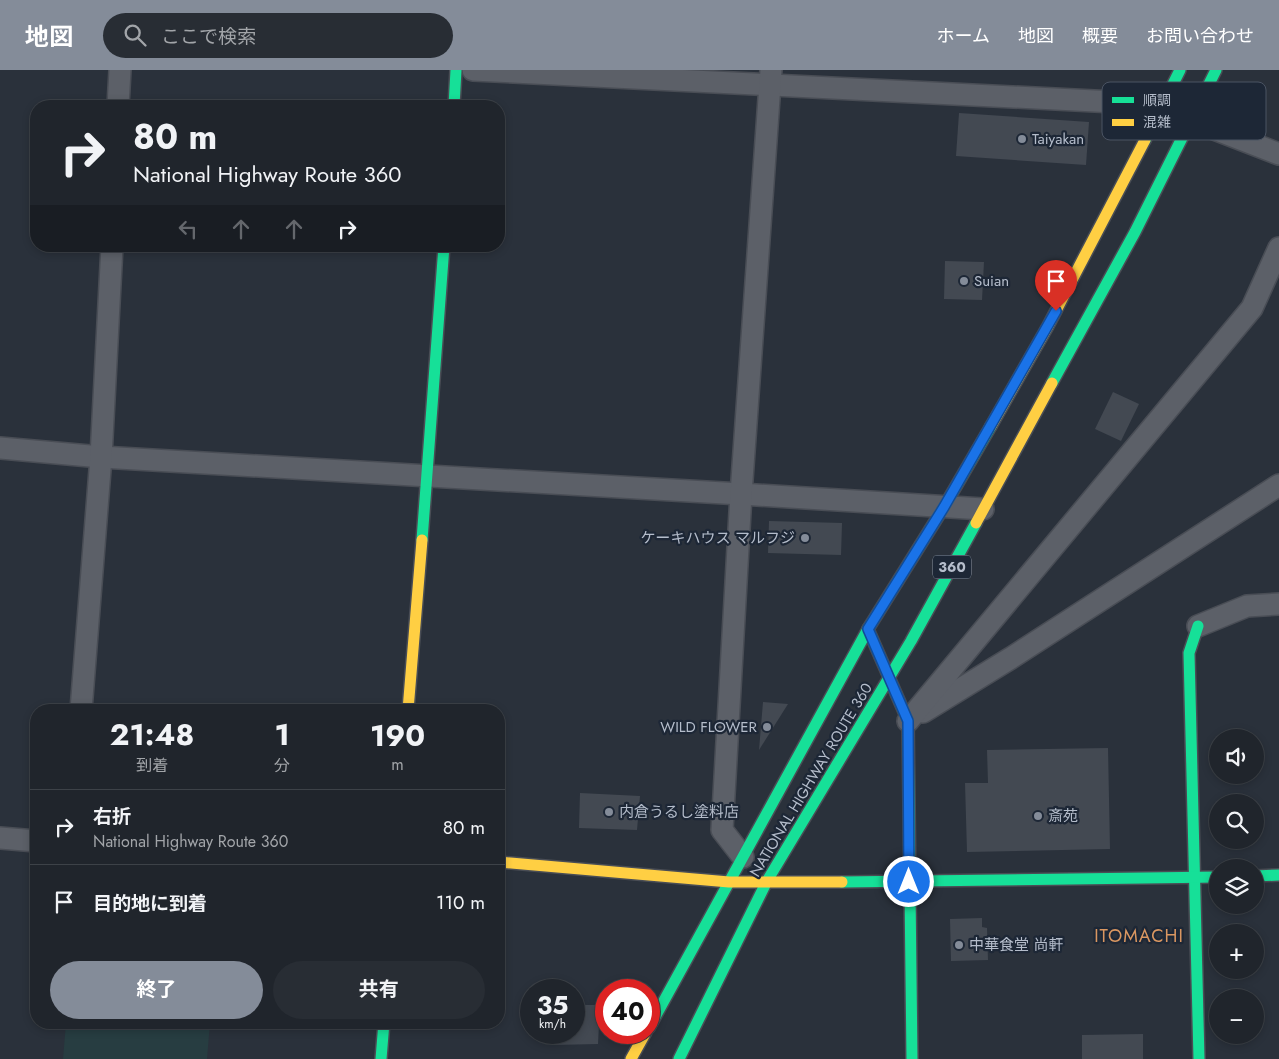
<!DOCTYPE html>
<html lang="ja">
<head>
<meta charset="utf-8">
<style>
  :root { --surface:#20252c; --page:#282d34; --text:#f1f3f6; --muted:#a2a5a9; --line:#3d4248; --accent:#848c99 }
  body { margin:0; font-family:Jost,"Noto Sans JP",sans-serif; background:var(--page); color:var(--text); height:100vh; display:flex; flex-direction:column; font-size:19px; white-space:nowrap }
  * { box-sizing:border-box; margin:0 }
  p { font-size:16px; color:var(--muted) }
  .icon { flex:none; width:28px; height:28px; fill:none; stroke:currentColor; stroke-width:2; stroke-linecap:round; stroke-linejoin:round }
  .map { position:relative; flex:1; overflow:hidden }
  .sheet { position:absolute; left:30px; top:634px; width:475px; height:325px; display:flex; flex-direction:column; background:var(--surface); border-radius:20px; box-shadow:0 2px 8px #0003,0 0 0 1px var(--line) }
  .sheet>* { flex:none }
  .hud { position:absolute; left:30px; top:30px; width:475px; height:152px; border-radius:20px; box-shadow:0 2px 8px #0003,0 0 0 1px var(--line); background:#20252c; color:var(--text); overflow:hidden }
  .fabs { position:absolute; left:1209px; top:659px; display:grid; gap:10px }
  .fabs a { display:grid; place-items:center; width:55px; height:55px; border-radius:50%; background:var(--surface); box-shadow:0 2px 8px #0003,0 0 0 1px var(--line); font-size:25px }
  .speed { position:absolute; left:520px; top:909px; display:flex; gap:10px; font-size:25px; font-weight:700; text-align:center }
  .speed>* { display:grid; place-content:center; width:65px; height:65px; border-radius:50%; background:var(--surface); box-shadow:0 2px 8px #0003,0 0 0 1px var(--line); line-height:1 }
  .speed small { font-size:12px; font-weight:400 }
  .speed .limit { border:8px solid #d22; background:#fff; color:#111 }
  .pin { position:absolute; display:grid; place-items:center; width:42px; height:42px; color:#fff; margin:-51px -21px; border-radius:50% 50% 50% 0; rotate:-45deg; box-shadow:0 0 5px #0007 }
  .pin .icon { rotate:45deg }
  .me { position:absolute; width:55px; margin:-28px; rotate:0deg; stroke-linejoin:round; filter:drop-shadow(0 0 4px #0008) }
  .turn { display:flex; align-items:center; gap:18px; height:105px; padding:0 20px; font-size:22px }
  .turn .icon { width:65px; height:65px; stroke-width:2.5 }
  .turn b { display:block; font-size:35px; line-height:42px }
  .lanes { display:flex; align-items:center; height:48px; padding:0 20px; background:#0003; justify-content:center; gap:25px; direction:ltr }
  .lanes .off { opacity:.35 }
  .eta { display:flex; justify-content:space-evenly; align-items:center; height:85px; text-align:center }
  .eta b { font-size:30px; font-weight:700; line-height:35px }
  .cta { display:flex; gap:10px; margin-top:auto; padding:10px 20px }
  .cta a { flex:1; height:58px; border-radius:30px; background:var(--accent); color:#fff; font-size:20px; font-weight:700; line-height:58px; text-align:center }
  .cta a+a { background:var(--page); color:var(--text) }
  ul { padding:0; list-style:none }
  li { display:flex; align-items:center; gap:15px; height:75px; padding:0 20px; border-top:1px solid var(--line) }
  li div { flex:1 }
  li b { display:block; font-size:19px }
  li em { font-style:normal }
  header { display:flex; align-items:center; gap:30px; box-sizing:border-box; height:70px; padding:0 25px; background:var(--accent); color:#fff }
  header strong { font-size:24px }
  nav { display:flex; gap:28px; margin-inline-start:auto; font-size:18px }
  .search { width:350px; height:45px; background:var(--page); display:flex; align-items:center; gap:12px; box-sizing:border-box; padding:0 18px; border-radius:28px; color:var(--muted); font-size:19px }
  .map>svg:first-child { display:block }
  .green { fill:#273d41 }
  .building { fill:#434952 }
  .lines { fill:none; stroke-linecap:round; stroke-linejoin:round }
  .street-casing { stroke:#494d55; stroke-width:24 }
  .fast-casing { stroke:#494d55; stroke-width:14 }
  .slow-casing { stroke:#494d55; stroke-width:14 }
  .street { stroke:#5c6068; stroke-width:21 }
  .fast { stroke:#16e098; stroke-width:11 }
  .slow { stroke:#ffcf43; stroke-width:11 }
  .route-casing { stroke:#114b97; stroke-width:12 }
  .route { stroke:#1a73e8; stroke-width:9 }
  .poi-dot { fill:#848c99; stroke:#1d2736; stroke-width:2 }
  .labels { text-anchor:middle; stroke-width:4.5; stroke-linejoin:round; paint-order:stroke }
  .shield { fill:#1d2736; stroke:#87909e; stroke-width:1 }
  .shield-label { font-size:14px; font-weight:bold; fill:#b5bdcb }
  .poi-label { font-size:15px; fill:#b5bdcb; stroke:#1d2736; text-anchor:start }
  .street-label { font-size:15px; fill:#b5bdcb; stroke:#1d2736 }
  .quarter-label { font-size:18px; letter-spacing:1px; fill:#da9761; stroke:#1d2736 }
  .key { fill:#1d2736; stroke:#4b5463; stroke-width:1 }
  .key-label { font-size:14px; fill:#b5bdcb }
</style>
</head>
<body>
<header>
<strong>地図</strong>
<div class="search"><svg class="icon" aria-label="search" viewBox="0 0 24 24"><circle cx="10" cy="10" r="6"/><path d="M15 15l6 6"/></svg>ここで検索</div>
<nav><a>ホーム</a><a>地図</a><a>概要</a><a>お問い合わせ</a></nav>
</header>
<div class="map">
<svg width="1279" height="989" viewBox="0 0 1279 989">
  <rect width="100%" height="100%" fill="#2a313b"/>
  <path class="green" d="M66 953H210L207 989H63Z"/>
  <g class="building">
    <path d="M959 43 1089 52 1086 95 956 86Z"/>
    <path d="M945 191 984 192 982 230 944 229Z"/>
    <path d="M1113 322 1139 334 1121 371 1095 359Z"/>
    <path d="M769 451 842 453 841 485 768 483Z"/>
    <path d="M763 632 788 634 759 680Z"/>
    <path d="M1108 678 1110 779 967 782 965 713H988L987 680Z"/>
    <path d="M580 723 640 726 637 760 579 758Z"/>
    <path d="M982 848V857L987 858 988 890 951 891 950 849Z"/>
    <path d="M574 935H600L598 974 553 975 554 962H574Z"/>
    <path d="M1143 964V989H1082V965Z"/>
  </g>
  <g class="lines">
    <defs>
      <g id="street">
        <path d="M473 0 1134 33 1191 50 1279 84"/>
        <path d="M118 36 120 0"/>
        <path d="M0 378 101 387 741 424 983 439"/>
        <path d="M1198 556 1247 536 1279 534"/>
        <path d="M81 640 101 387 112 176"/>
        <path d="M923 642 1011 588 1279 415"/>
        <path d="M908 651 1252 238 1279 178"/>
        <path d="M0 768 36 771"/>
        <path d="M743 787 722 760 741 424 771 0"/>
      </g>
      <g id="fast">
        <path d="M454 36 456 0"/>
        <path d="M1145 70 1180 0"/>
        <path d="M1052 313 1135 162 1216 0"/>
        <path d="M422 470 444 176"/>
        <path d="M1198 556 1189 583 1199 989"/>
        <path d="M868 559 908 651 912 989"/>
        <path d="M1255 806 1279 805"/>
        <path d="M842 812 1218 807"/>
        <path d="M649 958 868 559 944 437 991 356"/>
        <path d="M381 989 384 952"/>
        <path d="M679 989 767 811 911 571 976 453"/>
      </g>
      <g id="slow">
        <path d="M991 356 1048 256 1145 70"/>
        <path d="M976 453 1052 313"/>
        <path d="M408 640 422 470"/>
        <path d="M499 792 729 812H842"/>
        <path d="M631 989 646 962"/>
      </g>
    </defs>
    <use href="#street" class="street-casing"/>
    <use href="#fast" class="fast-casing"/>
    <use href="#slow" class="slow-casing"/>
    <use href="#street" class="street"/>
    <use href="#fast" class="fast"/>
    <use href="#slow" class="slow"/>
  </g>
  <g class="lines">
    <defs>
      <path id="route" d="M909 812 908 651 868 559 944 437 1056 241"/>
    </defs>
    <use href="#route" class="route-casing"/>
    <use href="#route" class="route"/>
  </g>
  <g class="poi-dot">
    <circle cx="1022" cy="69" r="5"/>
    <circle cx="964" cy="211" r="5"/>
    <circle cx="805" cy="468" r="5"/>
    <circle cx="767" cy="657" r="5"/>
    <circle cx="609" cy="742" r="5"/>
    <circle cx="1038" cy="746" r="5"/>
    <circle cx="959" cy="875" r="5"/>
  </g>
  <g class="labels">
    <rect class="shield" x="933" y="485.5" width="38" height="23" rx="4"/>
    <g class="shield-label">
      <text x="952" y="502">360</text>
    </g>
    <g class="poi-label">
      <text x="1032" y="74">Taiyakan</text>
      <text x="974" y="216">Suian</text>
      <text x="795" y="473" text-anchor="end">ケーキハウス マルフジ</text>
      <text x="757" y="662" text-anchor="end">WILD FLOWER</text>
      <text x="619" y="747">内倉うるし塗料店</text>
      <text x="1048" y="751">斎苑</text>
      <text x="969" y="880">中華食堂 尚軒</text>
    </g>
    <g class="street-label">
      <text transform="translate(811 710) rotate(-59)" y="5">NATIONAL HIGHWAY ROUTE 360</text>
    </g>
    <g class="quarter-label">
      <text x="1139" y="872">ITOMACHI</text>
    </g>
  </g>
  <rect x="1102" y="12" width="164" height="58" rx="8" class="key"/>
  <rect x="1112" y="27" width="22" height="6" fill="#16e098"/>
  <rect x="1112" y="49" width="22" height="7" fill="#ffcf43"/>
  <g class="key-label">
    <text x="1143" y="35">順調</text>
    <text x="1143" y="57">混雑</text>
  </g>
</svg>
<div class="fabs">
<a><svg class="icon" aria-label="sound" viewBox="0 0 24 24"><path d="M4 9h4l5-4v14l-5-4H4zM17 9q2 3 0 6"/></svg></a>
<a><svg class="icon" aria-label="search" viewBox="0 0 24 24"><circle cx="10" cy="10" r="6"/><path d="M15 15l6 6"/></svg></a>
<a><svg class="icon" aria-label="layers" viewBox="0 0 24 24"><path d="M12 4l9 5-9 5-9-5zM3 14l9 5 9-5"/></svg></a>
<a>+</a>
<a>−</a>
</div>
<div class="speed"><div>35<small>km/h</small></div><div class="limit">40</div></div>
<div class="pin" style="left:1056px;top:241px;background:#d93025"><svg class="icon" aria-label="arrive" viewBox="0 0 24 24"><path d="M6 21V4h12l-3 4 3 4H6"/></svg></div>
<svg class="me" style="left:909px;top:812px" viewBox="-20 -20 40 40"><circle r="17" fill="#1a73e8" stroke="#fff" stroke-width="3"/><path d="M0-11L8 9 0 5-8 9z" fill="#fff"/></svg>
<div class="hud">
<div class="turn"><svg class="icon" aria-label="right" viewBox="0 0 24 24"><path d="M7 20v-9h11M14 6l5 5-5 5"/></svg><div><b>80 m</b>National Highway Route 360</div></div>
<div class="lanes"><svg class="icon off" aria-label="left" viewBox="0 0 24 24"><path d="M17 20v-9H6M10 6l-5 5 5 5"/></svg><svg class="icon off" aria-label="ahead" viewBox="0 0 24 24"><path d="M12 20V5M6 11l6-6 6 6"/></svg><svg class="icon off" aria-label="ahead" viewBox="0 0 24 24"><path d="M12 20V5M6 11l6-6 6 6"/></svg><svg class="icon" aria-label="right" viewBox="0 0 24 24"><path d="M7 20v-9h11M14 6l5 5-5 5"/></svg></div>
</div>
<section class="sheet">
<div class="eta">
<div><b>21:48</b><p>到着</p></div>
<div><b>1</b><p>分</p></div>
<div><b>190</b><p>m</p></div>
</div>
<ul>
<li><svg class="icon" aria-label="right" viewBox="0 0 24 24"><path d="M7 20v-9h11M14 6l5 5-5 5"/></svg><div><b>右折</b><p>National Highway Route 360</p></div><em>80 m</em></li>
<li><svg class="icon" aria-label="arrive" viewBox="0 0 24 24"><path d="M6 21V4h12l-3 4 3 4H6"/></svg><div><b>目的地に到着</b></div><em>110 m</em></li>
</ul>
<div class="cta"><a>終了</a><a>共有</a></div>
</section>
</div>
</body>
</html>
